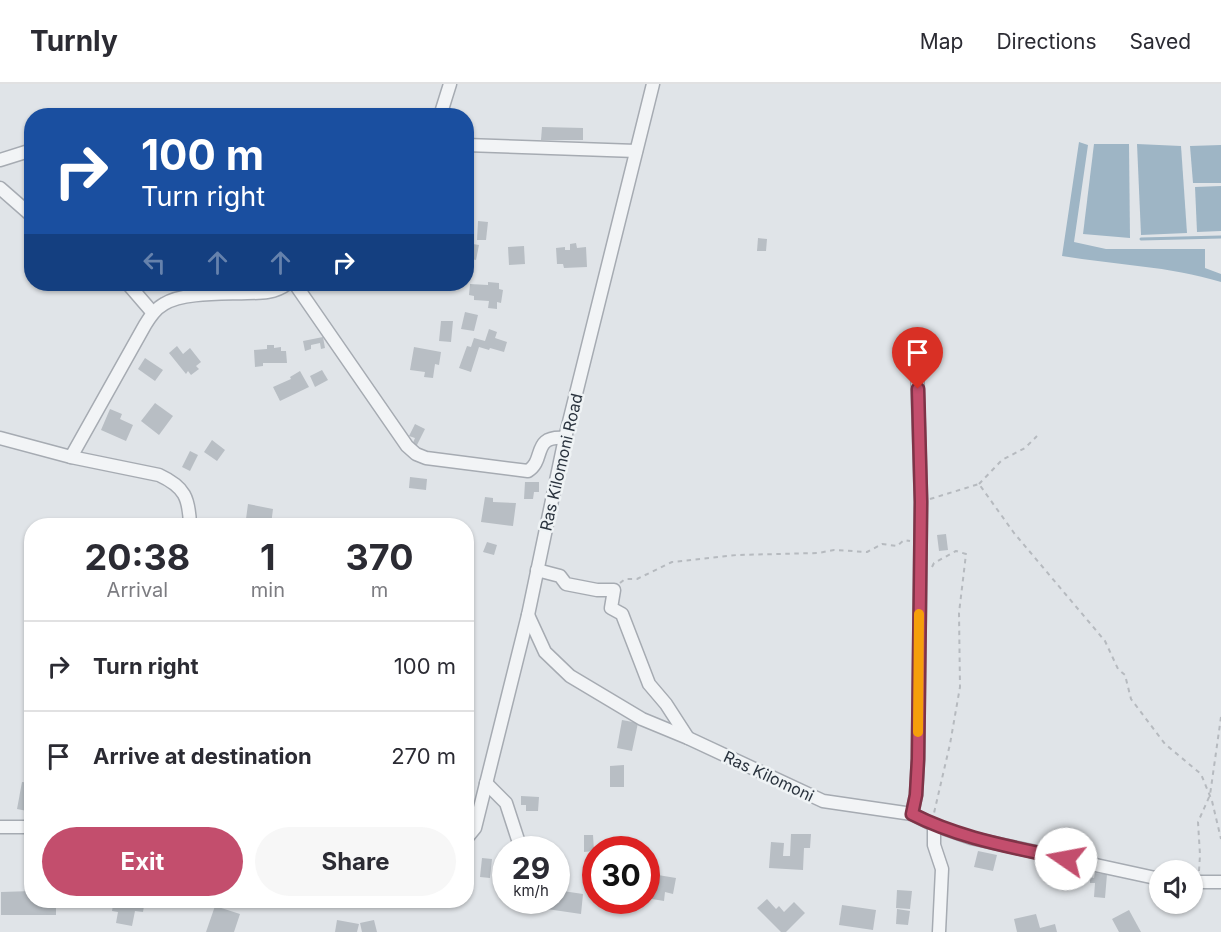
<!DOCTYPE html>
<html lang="en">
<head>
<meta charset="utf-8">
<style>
  :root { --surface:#fff; --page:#f7f7f7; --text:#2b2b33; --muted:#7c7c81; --line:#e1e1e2; --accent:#c34e6d }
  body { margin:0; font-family:Inter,sans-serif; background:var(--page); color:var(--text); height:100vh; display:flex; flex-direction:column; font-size:22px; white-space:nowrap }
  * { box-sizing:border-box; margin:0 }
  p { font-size:20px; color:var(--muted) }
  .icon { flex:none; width:33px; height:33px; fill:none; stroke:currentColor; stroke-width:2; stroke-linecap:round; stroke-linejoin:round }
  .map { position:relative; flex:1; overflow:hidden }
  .drawer { position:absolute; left:24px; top:434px; width:450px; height:390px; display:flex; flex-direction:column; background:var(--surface); border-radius:24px; box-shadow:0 2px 4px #0004 }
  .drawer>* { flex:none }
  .hud { position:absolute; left:24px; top:24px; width:450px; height:183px; border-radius:24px; box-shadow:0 2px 4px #0004; background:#1a4fa0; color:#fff; overflow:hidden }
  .controls { position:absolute; left:1149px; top:776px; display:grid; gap:12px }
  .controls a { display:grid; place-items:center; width:54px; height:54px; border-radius:50%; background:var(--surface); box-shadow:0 2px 4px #0004; font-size:30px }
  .speed { position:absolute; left:492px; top:752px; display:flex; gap:12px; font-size:30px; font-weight:700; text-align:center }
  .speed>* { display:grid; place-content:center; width:78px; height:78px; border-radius:50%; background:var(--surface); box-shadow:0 2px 4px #0004; line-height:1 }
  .speed small { font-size:15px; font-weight:400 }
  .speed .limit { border:9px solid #d22; background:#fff; color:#111 }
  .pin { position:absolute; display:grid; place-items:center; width:51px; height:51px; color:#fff; margin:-62px -26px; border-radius:50% 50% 50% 0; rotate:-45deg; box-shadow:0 0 6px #0007 }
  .pin .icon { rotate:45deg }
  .me { position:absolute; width:66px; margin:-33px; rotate:282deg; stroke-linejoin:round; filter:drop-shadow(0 0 4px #0008) }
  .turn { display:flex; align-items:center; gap:21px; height:126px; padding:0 18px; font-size:27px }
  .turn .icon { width:78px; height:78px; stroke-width:2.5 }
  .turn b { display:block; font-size:42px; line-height:51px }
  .lanes { display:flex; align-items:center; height:57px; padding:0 18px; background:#0003; justify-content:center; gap:30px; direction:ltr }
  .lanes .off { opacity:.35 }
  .eta { display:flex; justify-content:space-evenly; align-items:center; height:102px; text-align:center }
  .eta b { font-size:36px; font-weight:700; line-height:42px }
  .button { display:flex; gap:12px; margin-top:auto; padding:12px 18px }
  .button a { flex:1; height:69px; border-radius:36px; background:var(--accent); color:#fff; font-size:24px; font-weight:700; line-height:69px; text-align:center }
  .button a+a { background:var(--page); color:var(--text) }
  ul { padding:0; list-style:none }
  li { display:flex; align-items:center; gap:18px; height:90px; padding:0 18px; border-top:2px solid var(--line) }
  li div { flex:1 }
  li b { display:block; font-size:22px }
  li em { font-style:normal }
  header { display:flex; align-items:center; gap:36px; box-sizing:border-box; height:84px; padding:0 30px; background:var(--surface); border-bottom:2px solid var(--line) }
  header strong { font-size:28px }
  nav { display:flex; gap:33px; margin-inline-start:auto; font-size:21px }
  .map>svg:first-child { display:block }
  .water { fill:#9eb5c5 }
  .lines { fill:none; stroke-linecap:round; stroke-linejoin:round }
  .stream { stroke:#9eb5c5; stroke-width:3 }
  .building { fill:#b8bec4 }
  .minor-casing { stroke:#a6abb2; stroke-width:15 }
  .path { stroke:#b6babf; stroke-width:2; stroke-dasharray:4.5 4.5; stroke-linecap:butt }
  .minor { stroke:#f2f4f6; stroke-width:12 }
  .route-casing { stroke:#7f3347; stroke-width:15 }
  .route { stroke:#c34e6d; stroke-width:10 }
  .slow { stroke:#f59e0b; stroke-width:10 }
  .labels { text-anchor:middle; stroke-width:5; stroke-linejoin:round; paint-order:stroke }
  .street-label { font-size:16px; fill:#2a333e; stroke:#eff3f5 }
</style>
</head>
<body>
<header>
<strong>Turnly</strong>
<nav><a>Map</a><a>Directions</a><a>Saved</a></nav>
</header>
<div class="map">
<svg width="1221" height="848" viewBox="0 0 1221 848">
  <rect width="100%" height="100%" fill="#e0e4e8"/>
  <g class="water">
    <path d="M1079 58 1088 61 1074 158 1106 165H1205V184L1221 190V198C1169 182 1115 181 1062 172Z"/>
    <path d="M1094 60H1129L1130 154 1083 150Z"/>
    <path d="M1137 60 1181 62 1187 149 1141 151Z"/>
    <path d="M1221 61V99H1193L1190 62Z"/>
    <path d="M1221 102V147L1197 148 1195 103Z"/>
  </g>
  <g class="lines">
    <path class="stream" d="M1141 155 1221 153"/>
  </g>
  <g class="building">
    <path d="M542 43 583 44V56H541Z"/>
    <path d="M478 137 488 138 486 156H477Z"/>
    <path d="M758 154 767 155 766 167H757Z"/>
    <path d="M576 159 577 164 586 163 587 183 564 184 563 180H557L556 164 565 163V166H570V160Z"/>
    <path d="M473 160 479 161 476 176 471 175Z"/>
    <path d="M524 162 525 180 509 181 508 163Z"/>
    <path d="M488 198 499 199V205L503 206 501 219 497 218V225L488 224 489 217 474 216V212L469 211 470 200 488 201Z"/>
    <path d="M465 228 478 231 474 247 461 245Z"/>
    <path d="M441 237H453L451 258 439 257Z"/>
    <path d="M489 245 497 248 495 254 507 258 504 268 490 264 489 266 479 263 471 288 459 284 467 262 471 263 474 254 485 257Z"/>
    <path d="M323 253 325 264 321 265 320 259 311 261V265L305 267 303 257Z"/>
    <path d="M267 261H274V264L281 263V267H286L287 279H263V282L255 283 254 266 267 265Z"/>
    <path d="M177 262 183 270 190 264 201 278 196 282 199 285 191 291 188 287 186 290 169 269Z"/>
    <path d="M414 263 441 268 439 281 435 280 433 294 424 293 425 288 410 286Z"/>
    <path d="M145 274 163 286 155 297 138 285Z"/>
    <path d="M322 286 328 296 315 303 310 292Z"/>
    <path d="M300 287 309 303 280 317 273 303 291 295 290 293Z"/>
    <path d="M155 319 173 332 159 351 141 337Z"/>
    <path d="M110 325 122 330 120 335 133 341 126 357 101 346Z"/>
    <path d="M415 340 425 345 416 363 412 361 415 354 409 352Z"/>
    <path d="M212 356 225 366 217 377 204 368Z"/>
    <path d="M190 367 198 371 190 387 182 383Z"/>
    <path d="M410 393 427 395 426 406 409 404Z"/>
    <path d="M525 398H539V408H534L533 415H524Z"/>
    <path d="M485 413 493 414V418L516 419 513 442 481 438Z"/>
    <path d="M248 420 273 425 271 441H238L239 434 246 435Z"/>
    <path d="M333 434 334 439H339V434H348V441H321V435Z"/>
    <path d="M946 450 948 466 939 467 937 451Z"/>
    <path d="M487 458 497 461 494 471 483 468Z"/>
    <path d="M622 636 638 639 632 667 617 664Z"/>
    <path d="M624 681V703H610V682Z"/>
    <path d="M22 698 32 699V728L17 725Z"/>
    <path d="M521 712 539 713 538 727H526V721H521Z"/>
    <path d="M791 750H811L810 764H804L803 786 769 784 771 758 784 759 783 772H790Z"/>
    <path d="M584 751H593L594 767 584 768Z"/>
    <path d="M978 767 997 771 993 787 974 783Z"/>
    <path d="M482 774 492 775 490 794 480 793Z"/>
    <path d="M646 789 676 794 673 810 665 808 664 817 646 814Z"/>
    <path d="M1095 789 1107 790 1105 814 1094 813 1095 799H1090V793L1094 794Z"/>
    <path d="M556 806 583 810 581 830 540 824 541 816H556Z"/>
    <path d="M897 806 912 807 910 825 896 824Z"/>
    <path d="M32 807V816H56V831H1V808Z"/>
    <path d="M767 815 776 825 779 822 784 828 794 818 805 829 786 848H781L757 824Z"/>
    <path d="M114 816H145L143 828 135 827 132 842 116 839 118 828 112 827Z"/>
    <path d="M842 821 876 826 873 846 839 841Z"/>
    <path d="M215 822 240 830 234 848H206Z"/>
    <path d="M897 825 910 827 908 841 896 840Z"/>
    <path d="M1129 826 1141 848H1119L1112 835Z"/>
    <path d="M1036 830 1040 844 1055 840 1057 848H1017L1014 835Z"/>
    <path d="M337 836 359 840 357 848H335Z"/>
    <path d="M374 836 377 848H362L360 839Z"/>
  </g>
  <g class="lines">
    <defs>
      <g id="minor">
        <path d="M440 32 450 0"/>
        <path d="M466 61 636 67"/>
        <path d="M0 76 32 66"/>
        <path d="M0 104 32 132"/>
        <path d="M128 200 153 229"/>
        <path d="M295 200 407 362 416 370 426 374 528 387C546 376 531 351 565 354"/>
        <path d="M0 354 71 373 159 391C185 403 189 414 190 441"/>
        <path d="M71 373 145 241C150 233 155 225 164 220 183 208 224 210 247 209 262 209 275 209 287 200"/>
        <path d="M537 486 560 492 566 500 597 506H614L611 524 622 530 649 600 666 620 688 654"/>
        <path d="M528 531 545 568 570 592 642 635 688 654 823 717 912 730 934 741 971 754 1160 795"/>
        <path d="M486 699 506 719 521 765"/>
        <path d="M912 730 916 711 918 675 921 418 917 282"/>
        <path d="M934 741V761L942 785 939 848"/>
        <path d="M0 743H32"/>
        <path d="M466 755 475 744 528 531 565 354 653 0"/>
        <path d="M1192 798H1221"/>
      </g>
    </defs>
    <use href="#minor" class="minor-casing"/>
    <g class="path">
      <path d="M979 400 1002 376 1025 364 1037 352"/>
      <path d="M930 415 979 400 1014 449 1105 557 1118 585 1125 591 1131 615 1165 660 1201 690 1212 717 1221 755"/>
      <path d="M932 483 934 479 956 467 966 470 959 529 960 603 950 660 934 729"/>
      <path d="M620 499 625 495H637L672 478 737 471 818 469 834 466 867 468 882 460 897 462 904 456 910 457"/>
      <path d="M1199 787 1200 771 1198 738 1210 711 1221 633"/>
    </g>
    <use href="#minor" class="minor"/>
  </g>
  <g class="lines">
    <defs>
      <path id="route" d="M918 305 921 418 918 675 916 711 912 730C961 755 1013 763 1066 775"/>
    </defs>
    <use href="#route" class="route-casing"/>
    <use href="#route" class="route"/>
    <path class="slow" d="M918 648 919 530"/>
  </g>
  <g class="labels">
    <g class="street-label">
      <text transform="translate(561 378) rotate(-77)" y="6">Ras Kilomoni Road</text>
      <text transform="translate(769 692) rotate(25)" y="6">Ras Kilomoni</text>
    </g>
  </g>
</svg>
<div class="controls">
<a><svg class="icon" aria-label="sound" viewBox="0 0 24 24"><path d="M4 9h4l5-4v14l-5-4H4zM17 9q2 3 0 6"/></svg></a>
</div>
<div class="speed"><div>29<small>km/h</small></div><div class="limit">30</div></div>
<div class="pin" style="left:918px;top:305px;background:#d93025"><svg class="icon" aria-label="arrive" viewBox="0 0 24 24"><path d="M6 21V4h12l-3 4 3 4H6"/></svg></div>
<svg class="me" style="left:1066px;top:775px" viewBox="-20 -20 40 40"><circle r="19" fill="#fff"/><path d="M0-13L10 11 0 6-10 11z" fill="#c34e6d"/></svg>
<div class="hud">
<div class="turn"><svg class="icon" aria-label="right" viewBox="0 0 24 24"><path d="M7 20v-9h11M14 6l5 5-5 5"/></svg><div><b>100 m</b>Turn right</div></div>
<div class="lanes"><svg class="icon off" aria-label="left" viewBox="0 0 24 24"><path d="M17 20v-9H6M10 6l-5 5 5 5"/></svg><svg class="icon off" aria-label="ahead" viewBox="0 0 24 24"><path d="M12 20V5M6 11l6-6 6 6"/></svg><svg class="icon off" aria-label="ahead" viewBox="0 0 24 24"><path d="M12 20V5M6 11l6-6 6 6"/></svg><svg class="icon" aria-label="right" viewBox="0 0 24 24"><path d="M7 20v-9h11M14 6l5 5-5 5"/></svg></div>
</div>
<section class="drawer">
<div class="eta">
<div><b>20:38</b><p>Arrival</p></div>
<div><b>1</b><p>min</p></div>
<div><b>370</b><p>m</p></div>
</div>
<ul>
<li><svg class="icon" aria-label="right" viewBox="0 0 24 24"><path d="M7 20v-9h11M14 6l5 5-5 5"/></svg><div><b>Turn right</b></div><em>100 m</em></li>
<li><svg class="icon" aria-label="arrive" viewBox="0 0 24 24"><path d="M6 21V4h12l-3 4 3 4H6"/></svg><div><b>Arrive at destination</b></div><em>270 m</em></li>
</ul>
<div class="button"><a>Exit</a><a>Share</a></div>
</section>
</div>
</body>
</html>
